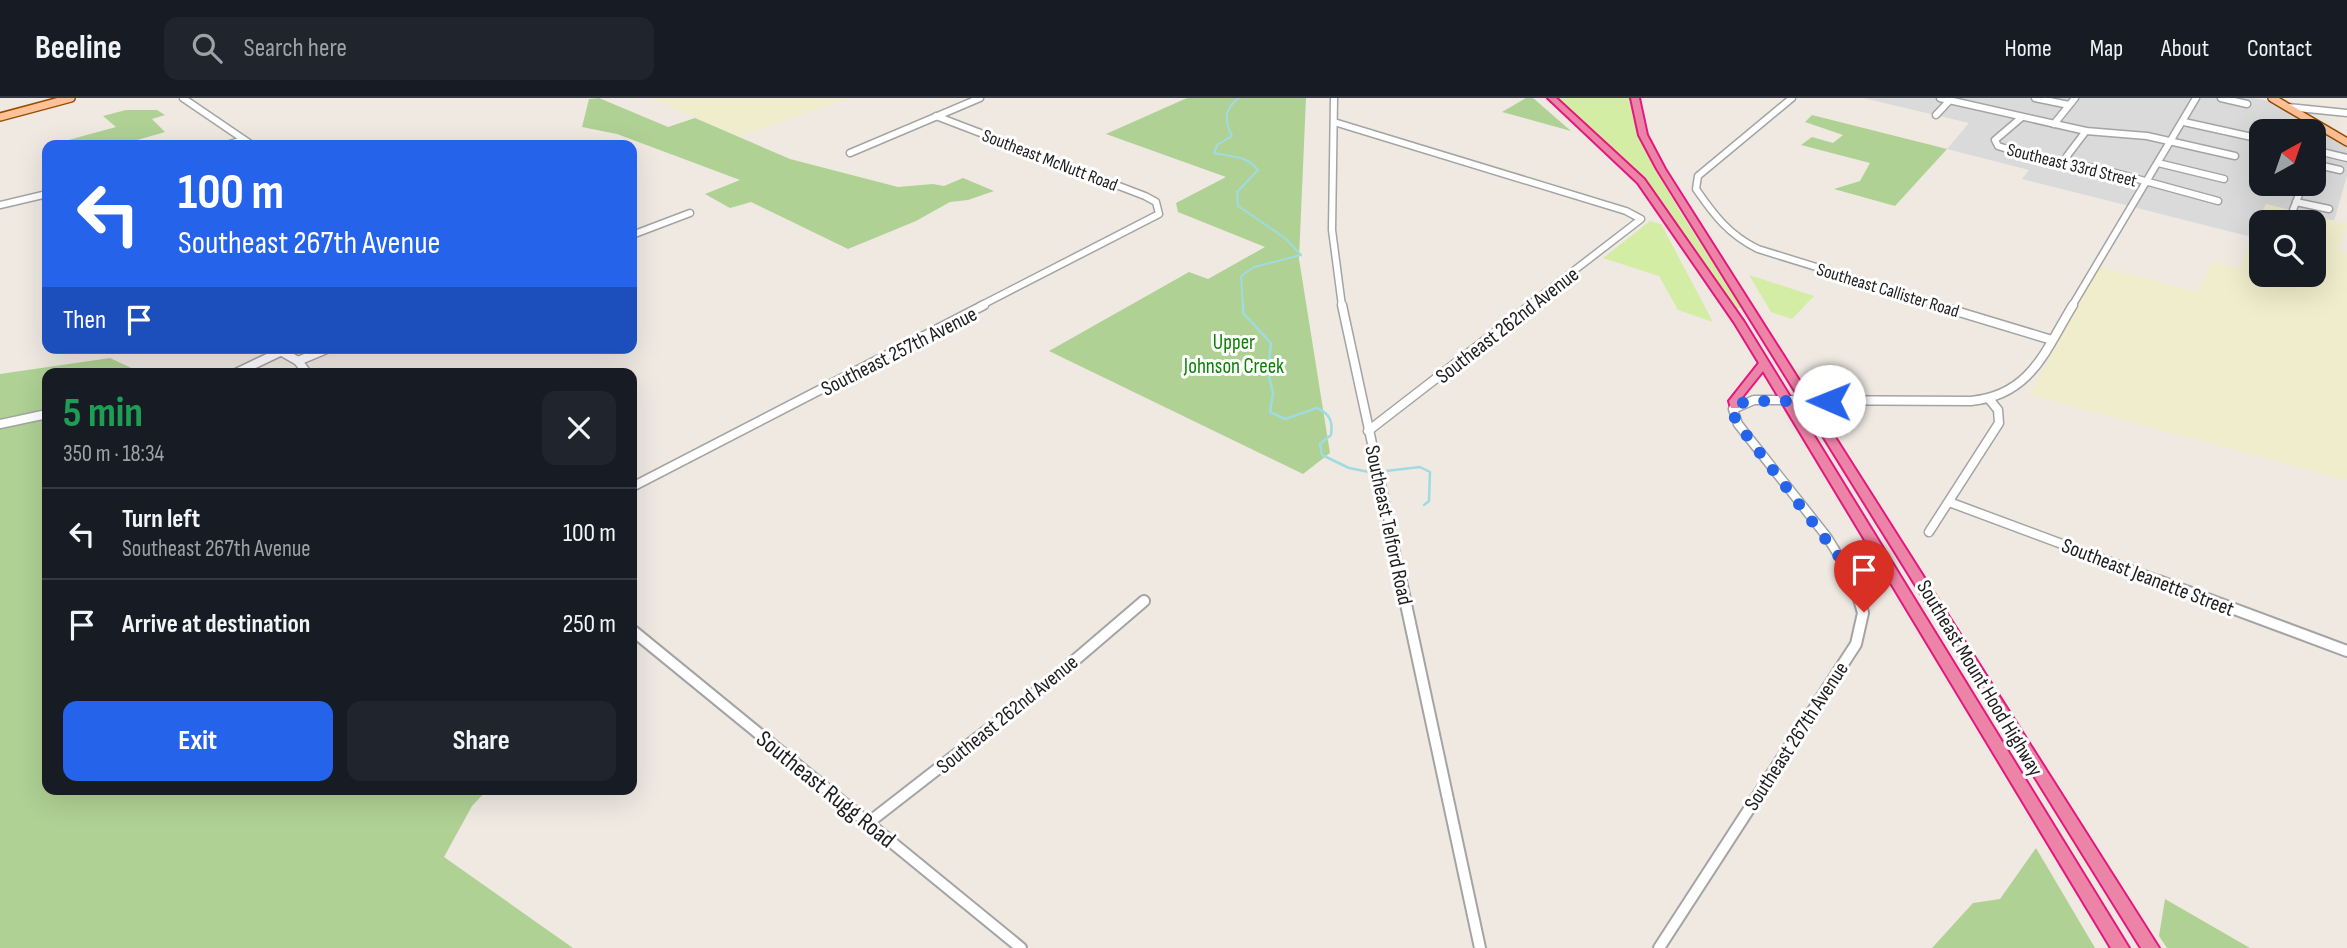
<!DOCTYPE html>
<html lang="en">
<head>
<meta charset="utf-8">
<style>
  :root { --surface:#171b24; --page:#20242c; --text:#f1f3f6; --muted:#9ea1a6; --line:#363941; --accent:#2563eb }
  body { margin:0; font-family:"Sofia Sans Condensed",sans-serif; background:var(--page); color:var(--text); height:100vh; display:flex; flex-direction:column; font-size:26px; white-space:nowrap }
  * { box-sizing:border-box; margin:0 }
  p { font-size:23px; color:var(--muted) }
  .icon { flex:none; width:38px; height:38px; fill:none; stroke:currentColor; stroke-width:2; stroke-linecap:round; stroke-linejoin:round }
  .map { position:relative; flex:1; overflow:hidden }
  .sheet { position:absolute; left:42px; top:270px; width:595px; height:427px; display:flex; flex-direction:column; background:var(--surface); border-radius:14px; box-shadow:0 7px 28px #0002 }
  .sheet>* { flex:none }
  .top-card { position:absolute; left:42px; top:42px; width:595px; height:214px; border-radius:14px; box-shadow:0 7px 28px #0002; background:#2563eb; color:#fff; overflow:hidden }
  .needle { width:46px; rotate:40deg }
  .buttons { position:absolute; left:2249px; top:21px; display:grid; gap:14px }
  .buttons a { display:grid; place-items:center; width:77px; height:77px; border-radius:14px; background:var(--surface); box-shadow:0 7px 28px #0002; font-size:35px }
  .pin { position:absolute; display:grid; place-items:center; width:60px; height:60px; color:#fff; margin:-72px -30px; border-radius:50% 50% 50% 0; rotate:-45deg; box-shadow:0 0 7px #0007 }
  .pin .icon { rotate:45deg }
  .me { position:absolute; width:77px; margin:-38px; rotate:271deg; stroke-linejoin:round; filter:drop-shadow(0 0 5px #0008) }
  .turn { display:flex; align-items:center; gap:24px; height:147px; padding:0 21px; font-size:32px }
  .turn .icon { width:91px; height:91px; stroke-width:2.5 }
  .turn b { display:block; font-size:49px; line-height:60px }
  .then { display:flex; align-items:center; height:66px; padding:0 21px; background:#0003; gap:14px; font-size:26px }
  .round { display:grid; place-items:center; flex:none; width:74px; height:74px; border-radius:14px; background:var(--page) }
  .head { display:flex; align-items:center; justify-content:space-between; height:119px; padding:0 21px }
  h1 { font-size:42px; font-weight:700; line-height:52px; color:#1e9e55 }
  .cta { display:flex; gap:14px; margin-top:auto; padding:14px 21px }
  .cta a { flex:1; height:80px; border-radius:14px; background:var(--accent); color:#fff; font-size:28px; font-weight:700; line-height:80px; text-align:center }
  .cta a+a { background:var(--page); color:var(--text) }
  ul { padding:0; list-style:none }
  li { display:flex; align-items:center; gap:21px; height:91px; padding:0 21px; border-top:2px solid var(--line) }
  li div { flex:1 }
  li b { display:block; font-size:26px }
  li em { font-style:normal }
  header { display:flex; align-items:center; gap:42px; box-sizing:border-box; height:98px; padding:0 35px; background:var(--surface); border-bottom:2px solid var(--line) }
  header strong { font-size:33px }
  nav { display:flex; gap:38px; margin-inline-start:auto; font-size:24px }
  .search { width:490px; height:63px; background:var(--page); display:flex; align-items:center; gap:18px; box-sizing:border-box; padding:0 24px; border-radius:14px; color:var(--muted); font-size:26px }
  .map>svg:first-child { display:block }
  .residential { fill:#dbdada; fill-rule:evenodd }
  .farmland { fill:#efedcb; fill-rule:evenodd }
  .grass { fill:#d3eda4 }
  .forest { fill:#afd194 }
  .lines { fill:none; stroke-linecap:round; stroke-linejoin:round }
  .stream-far1 { stroke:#9fdbe0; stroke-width:2 }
  .stream { stroke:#9fdbe0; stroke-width:2.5 }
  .minor-far2-casing { stroke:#a4a4a4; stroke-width:9 }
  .minor-far1-casing { stroke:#a4a4a4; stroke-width:11 }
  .minor-casing { stroke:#a4a4a4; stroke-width:14 }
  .major-casing { stroke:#964d00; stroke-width:10 }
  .highway-casing { stroke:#e4187e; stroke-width:4 }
  .minor-far2 { stroke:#fff; stroke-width:6 }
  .minor-far1 { stroke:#fff; stroke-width:8 }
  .minor { stroke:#fff; stroke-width:10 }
  .major { stroke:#ffc297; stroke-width:7 }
  .highway { fill:#ec84a7; fill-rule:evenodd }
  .route { stroke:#2563eb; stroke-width:12; stroke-dasharray:0 21.6 }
  .labels { text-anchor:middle; stroke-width:6; stroke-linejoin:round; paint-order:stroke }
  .far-street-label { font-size:18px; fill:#1d1d1d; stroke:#fff }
  .street-label { font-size:21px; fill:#1d1d1d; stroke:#fff }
  .park-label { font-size:21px; fill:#0d8204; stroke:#fff }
  .near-street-label { font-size:24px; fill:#1d1d1d; stroke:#fff }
</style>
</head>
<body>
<header>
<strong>Beeline</strong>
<div class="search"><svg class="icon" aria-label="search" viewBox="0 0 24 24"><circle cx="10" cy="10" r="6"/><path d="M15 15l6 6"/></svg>Search here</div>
<nav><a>Home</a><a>Map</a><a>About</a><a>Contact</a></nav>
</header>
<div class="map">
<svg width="2347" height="850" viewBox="0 0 2347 850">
  <rect width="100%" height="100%" fill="#efe9e2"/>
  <path class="residential" d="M1863 0H2254L2273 4 2347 47V78L2334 123 2266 106 2252 139 2022 81 2029 72 1947 51 1969 25ZM2261 33H2314V86H2261Z"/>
  <g class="farmland">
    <path d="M651 0H848L739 39Z"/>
    <path d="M2266 106 2347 126 2338 152 2347 155V382L2030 297 2098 168 2198 194 2212 164 2239 170ZM2261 124H2314V177H2261Z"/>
  </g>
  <g class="grass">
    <path d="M1558 0H1630C1642 67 1705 150 1742 210H1736L1648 85Z"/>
    <path d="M1650 123 1661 126 1713 224 1678 212 1659 178 1603 160Z"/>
    <path d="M1749 177 1814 198 1792 221 1771 214Z"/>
  </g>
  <g class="forest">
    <path d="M599 0 668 29 695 20 790 61 898 89 933 86 944 88 963 80 994 93 968 102 950 104 916 123 848 151 751 104 730 110 705 96 740 82 617 36 582 29 589 1Z"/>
    <path d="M1187 0H1306L1299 161 1330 355 1303 376 1049 253 1189 174 1208 181 1265 149 1178 114 1176 105 1226 79 1106 36Z"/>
    <path d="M1526 0H1533L1571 33 1502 14Z"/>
    <path d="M126 12H157L165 17 152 21 165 34 120 47H50L116 29 103 18Z"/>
    <path d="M1812 17 1947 51 1895 108 1834 91 1860 83 1870 65 1801 47 1812 39 1833 45 1843 37 1805 24Z"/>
    <path d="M110 260 142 275H47V691H488L472 708 444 759 573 850H0V276Z"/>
    <path d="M2036 750 2095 850H1932L1973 805 2000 801Z"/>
    <path d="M2165 801 2250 850H2167L2159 838Z"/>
  </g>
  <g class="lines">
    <path class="stream-far1" d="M1239 0C1224 11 1224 22 1232 38L1217 47 1214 55C1231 59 1246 57 1258 72L1237 94 1238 108 1285 140 1301 157 1254 169 1241 178 1243 208"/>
    <g class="stream">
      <path d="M1243 207V215L1271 245 1268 274 1273 295 1270 314 1285 321 1317 310C1330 316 1333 323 1331 337L1320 346 1322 357 1349 370 1369 374"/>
      <path d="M1386 373 1420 369 1430 374 1429 403 1424 407"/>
    </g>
    <defs>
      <g id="minor-far2">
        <path d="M183 0 252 47"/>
        <path d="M1334 0 1332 132 1342 208"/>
        <path d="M1792 0 1698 78 1696 91C1714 117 1729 137 1758 151L1942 208"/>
        <path d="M1940 0 2086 33 2147 38 2235 58"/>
        <path d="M2035 0 2069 7"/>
        <path d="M2221 0 2247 6"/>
        <path d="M2288 9 2347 15"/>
        <path d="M1936 17 1950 2"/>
        <path d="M936 18 1145 98 1156 104 1159 116 980 208"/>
        <path d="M2022 19 1995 42 1998 48 2046 63 2101 71 2218 103"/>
        <path d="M1334 24 1626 113 1641 121 1528 208"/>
        <path d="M2184 24 2261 41"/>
        <path d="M2054 26 2075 0"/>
        <path d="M226 47 244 42"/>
        <path d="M2314 52 2347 60"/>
        <path d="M850 55 980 0"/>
        <path d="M2158 65 2224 81"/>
        <path d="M2069 66 2067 58 2086 33"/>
        <path d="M2314 66 2340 72"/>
        <path d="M2296 104 2329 111"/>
        <path d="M0 107 47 96"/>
        <path d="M2293 112 2303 86"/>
        <path d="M632 137 690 115"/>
        <path d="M2072 208 2196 0"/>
      </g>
      <g id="minor-far1">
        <path d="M1342 207 1402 484"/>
        <path d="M1936 207 2052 242"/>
        <path d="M277 251 298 263 307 275"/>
        <path d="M298 263 329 250"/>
        <path d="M236 275 280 254"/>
        <path d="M0 326 47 316"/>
        <path d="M1368 333 1531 207"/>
        <path d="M632 389 984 207"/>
        <path d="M1949 404 2164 484"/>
        <path d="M1929 434 1999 325 1998 312 1990 302"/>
        <path d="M1855 484 1827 439 1738 326 1733 311 1754 302 1971 303C2031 297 2045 253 2073 207"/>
      </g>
      <g id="minor">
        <path d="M1401 483 1480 850"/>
        <path d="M2159 483 2347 553"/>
        <path d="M632 532 1021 850"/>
        <path d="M868 725 1047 586 1144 503"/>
        <path d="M1659 850 1856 546 1863 515 1854 483"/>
      </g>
      <g id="major">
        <path d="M2272 0 2347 44"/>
        <path d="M0 19 71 0"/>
      </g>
      <g id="highway">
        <path d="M1548 0H1556L1644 81 1744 224 2129 850H2111L1763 273 1739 303V310H1731L1729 303 1759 265 1734 224 1638 85Z"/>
        <path d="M1631 0H1639L1647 37 1665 71 1823 320 1822 312 1823 310 1846 300 1851 303 1833 313 1837 333 1833 336 2159 850H2141L1657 71 1639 37Z"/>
      </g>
    </defs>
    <use href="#minor-far2" class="minor-far2-casing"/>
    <use href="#minor-far1" class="minor-far1-casing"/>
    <use href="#minor" class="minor-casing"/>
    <use href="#major" class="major-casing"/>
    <use href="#highway" class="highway-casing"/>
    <use href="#minor-far2" class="minor-far2"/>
    <use href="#minor-far1" class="minor-far1"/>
    <use href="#minor" class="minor"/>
    <use href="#major" class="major"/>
    <use href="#highway" class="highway"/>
  </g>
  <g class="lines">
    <path class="route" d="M1829 303H1747L1735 308 1732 314 1738 326 1846 468 1858 491 1864 514"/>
  </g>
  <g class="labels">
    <g class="far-street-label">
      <text transform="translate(1050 62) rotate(21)" y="6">Southeast McNutt Road</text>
      <text transform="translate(2072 67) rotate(14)" y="6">Southeast 33rd Street</text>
      <text transform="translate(1888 192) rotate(17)" y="6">Southeast Callister Road</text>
    </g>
    <g class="street-label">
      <text transform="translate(1507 227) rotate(-38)" y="7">Southeast 262nd Avenue</text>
      <text transform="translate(899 253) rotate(-27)" y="7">Southeast 257th Avenue</text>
      <text transform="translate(1389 427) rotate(78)" y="7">Southeast Telford Road</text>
      <text transform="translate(2148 479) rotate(21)" y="7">Southeast Jeanette Street</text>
      <text transform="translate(1980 580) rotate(59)" y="7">Southeast Mount Hood Highway</text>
      <text transform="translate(1007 616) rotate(-39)" y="7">Southeast 262nd Avenue</text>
      <text transform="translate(1796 638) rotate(-57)" y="7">Southeast 267th Avenue</text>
    </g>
    <g class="park-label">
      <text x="1234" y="251">Upper<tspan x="1234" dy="24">Johnson Creek</tspan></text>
    </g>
    <g class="near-street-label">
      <text transform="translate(826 691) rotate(39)" y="8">Southeast Rugg Road</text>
    </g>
  </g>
</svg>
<div class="buttons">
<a><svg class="needle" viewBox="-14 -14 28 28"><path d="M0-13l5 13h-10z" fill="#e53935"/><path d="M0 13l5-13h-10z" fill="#9ea1a6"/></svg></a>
<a><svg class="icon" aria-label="search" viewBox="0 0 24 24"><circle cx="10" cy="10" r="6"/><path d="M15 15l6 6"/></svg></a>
</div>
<div class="pin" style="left:1864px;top:514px;background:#d93025"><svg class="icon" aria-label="arrive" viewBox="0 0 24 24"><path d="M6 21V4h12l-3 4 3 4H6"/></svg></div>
<svg class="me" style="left:1829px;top:303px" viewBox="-20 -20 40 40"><circle r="19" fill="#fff"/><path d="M0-13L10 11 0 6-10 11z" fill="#2563eb"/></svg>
<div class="top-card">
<div class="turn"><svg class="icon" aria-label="left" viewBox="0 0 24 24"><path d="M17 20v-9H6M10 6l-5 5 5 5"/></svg><div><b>100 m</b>Southeast 267th Avenue</div></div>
<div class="then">Then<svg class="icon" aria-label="arrive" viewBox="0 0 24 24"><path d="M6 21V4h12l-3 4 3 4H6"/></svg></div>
</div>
<section class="sheet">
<div class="head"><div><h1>5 min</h1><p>350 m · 18:34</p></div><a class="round"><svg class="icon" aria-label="close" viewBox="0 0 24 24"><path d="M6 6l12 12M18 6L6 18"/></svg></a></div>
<ul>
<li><svg class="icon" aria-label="left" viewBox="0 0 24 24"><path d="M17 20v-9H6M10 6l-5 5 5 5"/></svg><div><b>Turn left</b><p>Southeast 267th Avenue</p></div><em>100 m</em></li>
<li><svg class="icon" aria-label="arrive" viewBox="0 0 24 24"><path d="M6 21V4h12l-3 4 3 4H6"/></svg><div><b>Arrive at destination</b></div><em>250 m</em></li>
</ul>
<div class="cta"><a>Exit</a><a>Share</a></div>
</section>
</div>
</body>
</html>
